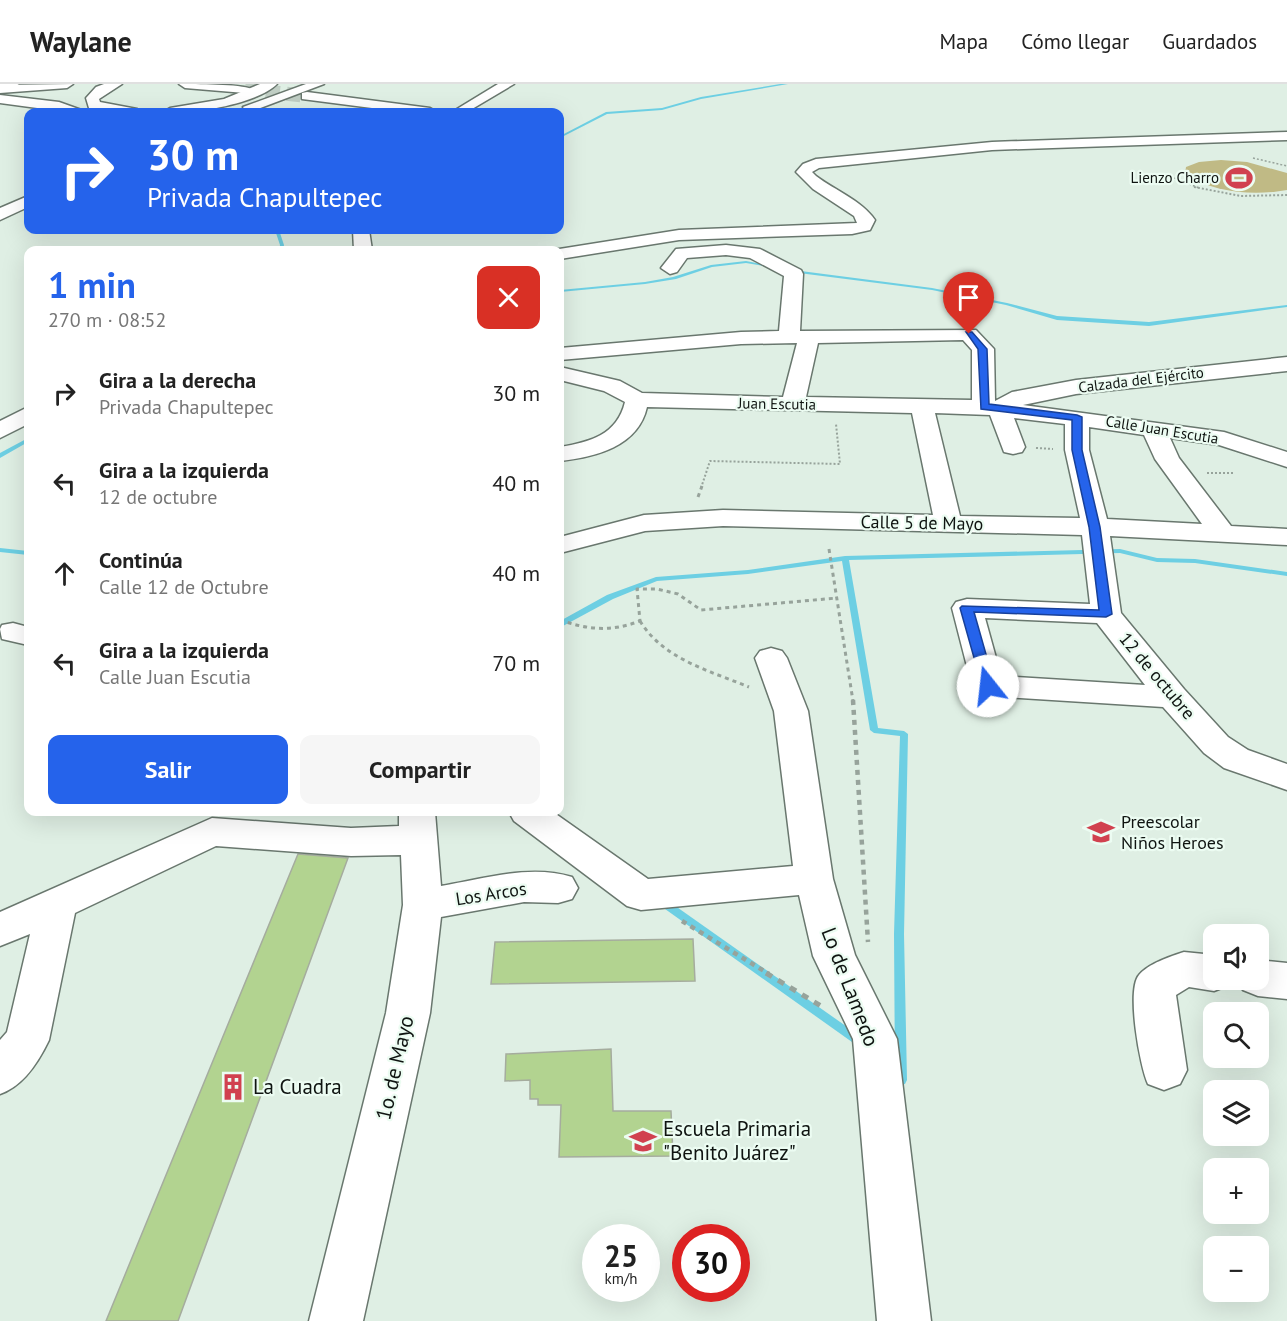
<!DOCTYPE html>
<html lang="es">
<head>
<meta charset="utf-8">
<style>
  :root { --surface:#fff; --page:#f6f6f6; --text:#222; --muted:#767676; --line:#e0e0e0; --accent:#2563eb }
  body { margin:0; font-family:"PT Sans",sans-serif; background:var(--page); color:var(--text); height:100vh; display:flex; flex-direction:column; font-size:22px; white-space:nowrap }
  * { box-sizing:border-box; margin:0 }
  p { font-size:20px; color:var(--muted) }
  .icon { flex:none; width:33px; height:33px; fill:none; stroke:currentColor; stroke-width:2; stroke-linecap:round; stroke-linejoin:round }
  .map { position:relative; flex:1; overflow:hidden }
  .details { position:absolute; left:24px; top:162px; width:540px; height:570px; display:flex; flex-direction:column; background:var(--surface); border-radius:12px; box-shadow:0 6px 24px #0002 }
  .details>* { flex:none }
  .top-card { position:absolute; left:24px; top:24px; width:540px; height:126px; border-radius:12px; box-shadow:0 6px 24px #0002; background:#2563eb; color:#fff; overflow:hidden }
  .buttons { position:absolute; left:1203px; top:840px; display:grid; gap:12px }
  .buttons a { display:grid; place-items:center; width:66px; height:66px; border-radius:12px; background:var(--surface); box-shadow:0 6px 24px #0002; font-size:30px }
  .speed { position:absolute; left:582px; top:1140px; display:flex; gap:12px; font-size:30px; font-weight:700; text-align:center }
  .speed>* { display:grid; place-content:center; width:78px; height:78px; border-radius:50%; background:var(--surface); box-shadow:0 6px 24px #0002; line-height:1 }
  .speed small { font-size:15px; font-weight:400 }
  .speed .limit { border:9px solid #d22; background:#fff; color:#111 }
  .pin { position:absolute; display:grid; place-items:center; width:51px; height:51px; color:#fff; margin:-62px -26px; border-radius:50% 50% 50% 0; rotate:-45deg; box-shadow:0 0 6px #0007 }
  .pin .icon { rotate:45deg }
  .me { position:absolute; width:66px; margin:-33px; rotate:344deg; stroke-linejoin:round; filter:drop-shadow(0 0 4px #0008) }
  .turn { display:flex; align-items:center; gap:21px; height:126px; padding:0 24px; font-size:27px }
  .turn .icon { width:78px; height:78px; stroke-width:2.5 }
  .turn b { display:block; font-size:42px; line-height:51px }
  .round { display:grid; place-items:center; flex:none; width:63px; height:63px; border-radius:12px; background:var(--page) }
  .overview { display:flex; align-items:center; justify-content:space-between; height:102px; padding:0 24px }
  h1 { font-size:36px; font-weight:700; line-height:45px; color:var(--accent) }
  .cta { display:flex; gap:12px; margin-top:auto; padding:12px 24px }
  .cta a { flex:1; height:69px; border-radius:12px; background:var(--accent); color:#fff; font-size:24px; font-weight:700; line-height:69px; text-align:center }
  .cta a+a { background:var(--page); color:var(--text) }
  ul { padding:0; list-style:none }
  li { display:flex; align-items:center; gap:18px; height:90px; padding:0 24px }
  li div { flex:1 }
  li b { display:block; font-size:22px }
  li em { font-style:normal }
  header { display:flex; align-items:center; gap:36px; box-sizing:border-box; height:84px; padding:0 30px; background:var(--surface); border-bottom:2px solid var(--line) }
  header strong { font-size:28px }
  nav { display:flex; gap:33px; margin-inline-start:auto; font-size:21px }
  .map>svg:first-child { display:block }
  .green { fill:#c0ba85 }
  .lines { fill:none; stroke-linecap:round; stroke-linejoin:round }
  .stream { fill:#6dcfe3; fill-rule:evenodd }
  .building { fill:#b2d390; stroke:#a5ac9e; stroke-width:1.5 }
  .minor-tunnel { stroke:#c0cec4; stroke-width:14; stroke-dasharray:14 7; stroke-linecap:butt }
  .minor-casing { stroke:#69776e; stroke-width:3 }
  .major-casing { stroke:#69776e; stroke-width:3 }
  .highway-casing { stroke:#69776e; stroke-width:3 }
  .path-far4 { stroke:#97a39b; stroke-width:1.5; stroke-dasharray:2 2; stroke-linecap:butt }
  .path-far3 { stroke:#97a39b; stroke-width:2; stroke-dasharray:2 2; stroke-linecap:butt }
  .path-far2 { stroke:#97a39b; stroke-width:3; stroke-dasharray:4 4; stroke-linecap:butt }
  .path-far1 { stroke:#97a39b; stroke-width:4.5; stroke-dasharray:5 5; stroke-linecap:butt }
  .path { stroke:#97a39b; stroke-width:5; stroke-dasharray:7 7; stroke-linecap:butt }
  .minor { fill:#fff; fill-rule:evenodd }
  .major { fill:#fff; fill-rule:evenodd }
  .highway { fill:#fff; fill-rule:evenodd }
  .route { fill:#2563eb; stroke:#184099; stroke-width:1.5 }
  .labels { text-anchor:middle; stroke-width:4.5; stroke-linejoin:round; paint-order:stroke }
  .far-poi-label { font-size:15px; fill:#0f1411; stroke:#ecfcf2; text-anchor:end }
  .far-street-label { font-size:15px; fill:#0f1411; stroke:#ecfcf2 }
  .street-label { font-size:18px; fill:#0f1411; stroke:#ecfcf2 }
  .poi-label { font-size:18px; fill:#0f1411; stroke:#ecfcf2; text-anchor:start }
  .near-street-label { font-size:21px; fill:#0f1411; stroke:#ecfcf2 }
  .near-poi-label { font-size:21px; fill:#0f1411; stroke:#ecfcf2; text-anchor:start }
</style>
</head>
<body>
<header>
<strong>Waylane</strong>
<nav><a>Mapa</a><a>Cómo llegar</a><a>Guardados</a></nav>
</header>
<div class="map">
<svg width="1287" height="1237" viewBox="0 0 1287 1237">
  <rect width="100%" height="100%" fill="#dfefe4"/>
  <path class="green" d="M1221 76 1247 78 1287 89V106C1254 112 1214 109 1185 90L1186 83 1199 78Z"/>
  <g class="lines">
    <g class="stream">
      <path d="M780 0H788L701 15 662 26 607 30 560 54V52L606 28 662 24 701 13Z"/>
      <path d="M275 146H279L284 161 283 166H279L280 161Z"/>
      <path d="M746 177 777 183 775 184 746 179 712 183 676 195 645 200 560 208V206L645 198 673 193 711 181Z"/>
      <path d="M793 186 932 204 1007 219 1057 232 1149 238 1287 221V223L1149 242 1057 236 1006 221 932 206 791 188V187Z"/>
      <path d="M28 354V358L0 374V369Z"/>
      <path d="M0 464 28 467V471L0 468Z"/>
      <path d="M1120 465 1157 474 1195 475 1287 488V492L1195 479 1157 478 1120 469 849 476 878 644 904 647 908 650 904 850 907 996 905 1000 901 1001 897 1000 895 996 894 850 900 652 874 649 870 646 842 477 748 490 657 497 613 515 563 542H560V537L607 511 656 493 748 486 845 472Z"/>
      <path d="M661 813 664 814 860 952 862 955 860 958 856 960 852 958 658 820 656 817 658 814Z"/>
    </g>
  </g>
  <g class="building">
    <path d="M298 770 348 774 178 1237H106Z"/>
    <path d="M693 855 695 897 491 900 495 858Z"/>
    <path d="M611 965 613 1027H671L673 1072 559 1073 561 1021H538V1015H530V996L505 997 506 970Z"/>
  </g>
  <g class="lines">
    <path class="minor-tunnel" d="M245 5 307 12"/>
    <defs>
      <g id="minor">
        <path d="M0 0H19L13 4 0 5Z"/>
        <path d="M179 0C195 0 241 0 251 5L245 9 185 4Z"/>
        <path d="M498 0H514L467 28H452Z"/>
        <path d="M307 8 430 24 437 28H403L302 15V9Z"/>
        <path d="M1287 48V56L992 66 819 84 812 88 816 92C836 107 861 116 875 136L870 146 852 150 679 156 560 175V166H553L679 146 857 139 854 132 813 105 796 88 803 80 816 75 992 58Z"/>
        <path d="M353 146H369L372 166H354Z"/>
        <path d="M726 161 760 165 801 186 803 190 800 247 976 246 994 265 995 317 1012 308 1076 296 1287 273V287L1076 310 1023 321 1224 348 1287 368V383L1219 361 1170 354 1179 374 1231 442 1287 445V461L1110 452 1121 529 1184 605 1228 653 1248 666 1287 680V706L1224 684 1204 669 1163 623 988 612 977 609 972 602 952 524 956 518 967 515 1090 520 1082 451 723 442 645 447 560 469V453L644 431 723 426 933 431 912 329 647 323C638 363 595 373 560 377V363C590 358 617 351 625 318L604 307 560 296V283L620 297 642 309 783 313 797 259 741 260 560 276V264L741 248 779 247 784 192 750 174 726 171 687 174 677 188 670 190 661 184 676 165ZM963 256 972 266V316L806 313 818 259ZM935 329 990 331 1004 368 1013 370 1022 368 1025 363 1014 334 1065 340V366L1080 434 960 432ZM1089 343 1144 351 1155 375 1202 440 1107 435 1089 366ZM985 534 1097 539 1145 601 1001 592Z"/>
        <path d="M28 323V340L0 354V337Z"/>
        <path d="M13 539 28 543V561L2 555 0 545 2 541Z"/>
        <path d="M771 564 782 567 787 574 808 627 833 795 855 871 897 955 931 1237H877L853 955 813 872 799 811 641 826 627 822 514 737 509 728H553L648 795 793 782 774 627 755 574 760 567Z"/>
        <path d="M399 728H435L441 802C483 795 530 780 572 793L578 804 572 815 558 819 524 818 441 833 430 929 363 1237H309L386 929 403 821 401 771 351 772 216 762 75 829 49 956C38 979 23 1002 0 1010V956L7 948 30 850 0 862V828L212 734 351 744 399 742Z"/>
        <path d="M1184 868 1214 871V896H1232L1229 901 1214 907 1189 903 1176 911 1187 986 1180 1000 1164 1006 1148 1000C1140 983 1126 906 1139 891 1148 880 1171 872 1184 868Z"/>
        <path d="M1258 876 1287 879V915L1258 912 1243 906 1238 896H1258Z"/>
      </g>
      <path id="major" d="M73 0 67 4 0 9V1Z"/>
      <g id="highway">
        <path d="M104 0H122L99 15 100 18 137 25 138 28H113L89 24 86 14 96 3Z"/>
        <path d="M260 0H277C257 20 191 31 163 28L170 24 224 15Z"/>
        <path d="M306 0H324L255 26H245L243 23Z"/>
        <path d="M0 11 59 18 87 28H67L0 19Z"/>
        <path d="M28 112V123L0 136V124Z"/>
      </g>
    </defs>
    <use href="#minor" class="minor-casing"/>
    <use href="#major" class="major-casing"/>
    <use href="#highway" class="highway-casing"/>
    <g class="path-far4">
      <path d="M1253 74 1287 82"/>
      <path d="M1167 91 1199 104"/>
    </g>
    <g class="path-far3">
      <path d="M1194 103 1241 112 1287 111"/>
      <path d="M1036 364 1053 365"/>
      <path d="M1207 389H1234"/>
      <path d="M701 404 710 377 840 380 836 340"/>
    </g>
    <g class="path-far2">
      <path d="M698 413 702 402"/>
      <path d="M829 465 853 617"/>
      <path d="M560 536C589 546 611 548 640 537L637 505H657L678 510 701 526 837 514"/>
      <path d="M640 537C663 575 710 587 749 603"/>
    </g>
    <g class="path-far1">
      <path d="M853 616 868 858"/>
      <path d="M682 837 769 890"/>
    </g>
    <path class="path" d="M766 889 821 922"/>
    <use href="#minor" class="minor"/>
    <use href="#major" class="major"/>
    <use href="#highway" class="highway"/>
  </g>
  <path class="route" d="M966 248H972L987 265 989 320 1077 331 1082 333V366L1100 443 1112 530 1106 533 974 528 995 602 988 607 982 602 960 524 962 522 1099 526 1089 443 1072 366V336L981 325 978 265Z"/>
  <defs>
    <symbol id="stadium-bare" viewBox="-9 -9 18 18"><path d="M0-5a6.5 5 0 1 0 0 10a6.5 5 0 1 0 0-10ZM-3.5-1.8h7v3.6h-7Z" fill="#d1414f" stroke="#ecfcf2" stroke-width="2.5" paint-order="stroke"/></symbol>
    <symbol id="school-bare" viewBox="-9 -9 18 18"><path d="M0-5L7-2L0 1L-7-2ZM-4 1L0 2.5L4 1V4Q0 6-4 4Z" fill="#d1414f" stroke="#ecfcf2" stroke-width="2.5" paint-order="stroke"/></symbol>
    <symbol id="building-bare" viewBox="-9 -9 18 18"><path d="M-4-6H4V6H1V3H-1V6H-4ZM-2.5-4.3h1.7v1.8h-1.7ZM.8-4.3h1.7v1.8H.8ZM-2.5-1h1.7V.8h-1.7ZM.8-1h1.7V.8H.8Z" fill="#d1414f" stroke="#ecfcf2" stroke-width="2.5" paint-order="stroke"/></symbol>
  </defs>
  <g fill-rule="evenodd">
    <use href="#stadium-bare" x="1220" y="75" width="38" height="38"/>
    <use href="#school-bare" x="1082" y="729" width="38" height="38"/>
    <use href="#building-bare" x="214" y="984" width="38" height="38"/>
    <use href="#school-bare" x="624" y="1038" width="38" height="38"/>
  </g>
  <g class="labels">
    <g class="far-poi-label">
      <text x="1219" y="99">Lienzo Charro</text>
    </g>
    <g class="far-street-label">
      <text transform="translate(1141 296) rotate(-7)" y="5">Calzada del Ejército</text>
      <text transform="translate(777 320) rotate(1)" y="5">Juan Escutia</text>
      <text transform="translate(1162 346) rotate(9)" y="5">Calle Juan Escutia</text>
    </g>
    <g class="street-label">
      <text transform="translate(922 439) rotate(1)" y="6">Calle 5 de Mayo</text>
      <text transform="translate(1157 592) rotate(50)" y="6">12 de octubre</text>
      <text transform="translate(491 810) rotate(-9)" y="6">Los Arcos</text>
    </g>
    <g class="poi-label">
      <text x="1121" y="744">Preescolar<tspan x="1121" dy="21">Niños Heroes</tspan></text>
    </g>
    <g class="near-street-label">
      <text transform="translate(850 903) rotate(69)" y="7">Lo de Lamedo</text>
      <text transform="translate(395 984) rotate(-77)" y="7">1o. de Mayo</text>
    </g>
    <g class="near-poi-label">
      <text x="253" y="1010">La Cuadra</text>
      <text x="663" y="1052">Escuela Primaria<tspan x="663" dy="24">"Benito Juárez"</tspan></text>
    </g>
  </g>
</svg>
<div class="buttons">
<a><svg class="icon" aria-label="sound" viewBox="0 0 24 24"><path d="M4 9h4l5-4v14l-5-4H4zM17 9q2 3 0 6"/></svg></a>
<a><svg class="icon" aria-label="search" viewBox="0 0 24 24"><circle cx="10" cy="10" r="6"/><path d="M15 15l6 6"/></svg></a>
<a><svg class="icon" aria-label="layers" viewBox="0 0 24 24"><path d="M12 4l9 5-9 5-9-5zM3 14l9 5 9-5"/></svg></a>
<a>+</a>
<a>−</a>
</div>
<div class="speed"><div>25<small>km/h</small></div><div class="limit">30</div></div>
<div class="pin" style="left:969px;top:250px;background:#d93025"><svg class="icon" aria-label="arrive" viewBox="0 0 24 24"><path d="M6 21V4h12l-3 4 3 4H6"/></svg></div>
<svg class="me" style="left:988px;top:602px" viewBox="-20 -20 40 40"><circle r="19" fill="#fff"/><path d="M0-13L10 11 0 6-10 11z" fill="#2563eb"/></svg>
<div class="top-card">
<div class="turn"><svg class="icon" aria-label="right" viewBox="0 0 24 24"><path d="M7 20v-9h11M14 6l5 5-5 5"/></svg><div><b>30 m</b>Privada Chapultepec</div></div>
</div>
<section class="details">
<div class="overview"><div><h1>1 min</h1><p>270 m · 08:52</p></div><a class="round" style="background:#d93025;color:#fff"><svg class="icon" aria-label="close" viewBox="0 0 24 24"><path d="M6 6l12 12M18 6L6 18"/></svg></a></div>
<ul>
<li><svg class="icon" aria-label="right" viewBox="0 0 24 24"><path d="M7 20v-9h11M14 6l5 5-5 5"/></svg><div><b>Gira a la derecha</b><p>Privada Chapultepec</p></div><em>30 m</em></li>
<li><svg class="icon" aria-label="left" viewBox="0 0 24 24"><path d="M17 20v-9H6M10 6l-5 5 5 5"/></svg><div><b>Gira a la izquierda</b><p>12 de octubre</p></div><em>40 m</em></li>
<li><svg class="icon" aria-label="ahead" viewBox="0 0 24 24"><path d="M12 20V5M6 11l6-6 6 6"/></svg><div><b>Continúa</b><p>Calle 12 de Octubre</p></div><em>40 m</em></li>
<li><svg class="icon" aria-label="left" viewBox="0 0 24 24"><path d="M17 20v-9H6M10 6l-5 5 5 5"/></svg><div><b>Gira a la izquierda</b><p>Calle Juan Escutia</p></div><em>70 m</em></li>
</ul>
<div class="cta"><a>Salir</a><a>Compartir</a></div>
</section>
</div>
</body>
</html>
